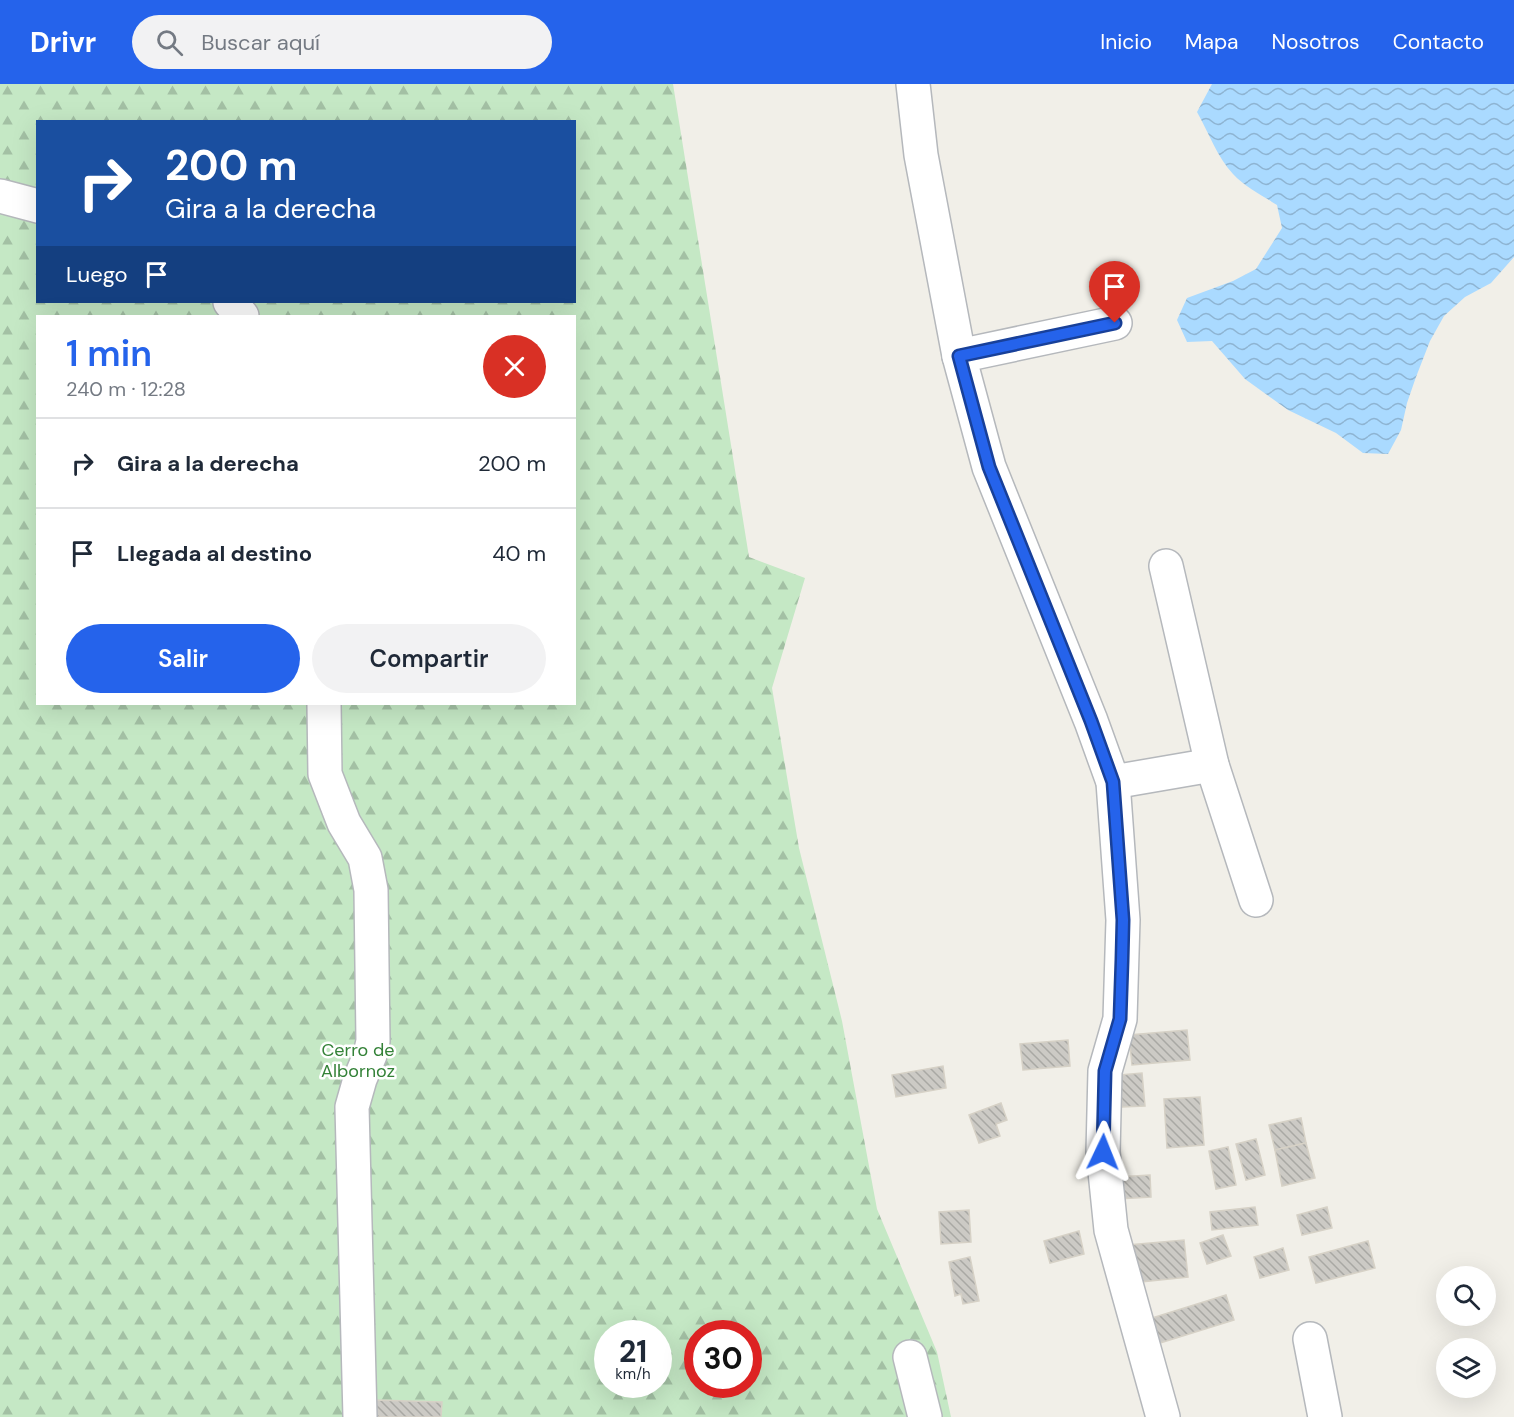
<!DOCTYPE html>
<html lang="es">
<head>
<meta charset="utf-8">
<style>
  :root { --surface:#fff; --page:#f2f2f3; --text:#1f2937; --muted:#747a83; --line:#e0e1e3; --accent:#2563eb }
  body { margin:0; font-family:"DM Sans",sans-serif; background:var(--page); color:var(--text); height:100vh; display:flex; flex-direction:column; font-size:22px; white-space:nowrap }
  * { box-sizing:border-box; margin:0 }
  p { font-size:20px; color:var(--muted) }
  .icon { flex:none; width:33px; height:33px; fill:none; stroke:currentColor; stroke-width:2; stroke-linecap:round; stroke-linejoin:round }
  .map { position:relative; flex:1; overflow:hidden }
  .details { position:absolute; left:36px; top:231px; width:540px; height:390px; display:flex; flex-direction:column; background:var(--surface); border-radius:0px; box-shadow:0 6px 24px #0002 }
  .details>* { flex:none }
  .banner { position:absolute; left:36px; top:36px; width:540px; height:183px; border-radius:0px; box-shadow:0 6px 24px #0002; background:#1a4fa0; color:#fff; overflow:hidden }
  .tools { position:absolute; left:1436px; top:1182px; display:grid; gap:12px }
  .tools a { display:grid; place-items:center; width:60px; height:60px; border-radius:50%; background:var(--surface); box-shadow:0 6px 24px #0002; font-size:30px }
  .speed { position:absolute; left:594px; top:1236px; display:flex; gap:12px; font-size:30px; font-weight:700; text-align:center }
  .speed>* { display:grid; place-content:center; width:78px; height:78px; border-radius:50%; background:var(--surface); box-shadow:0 6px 24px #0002; line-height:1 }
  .speed small { font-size:15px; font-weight:400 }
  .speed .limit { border:9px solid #d22; background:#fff; color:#111 }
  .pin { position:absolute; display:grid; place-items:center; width:51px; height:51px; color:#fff; margin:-62px -26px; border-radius:50% 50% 50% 0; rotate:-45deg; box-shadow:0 0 6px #0007 }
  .pin .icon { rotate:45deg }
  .me { position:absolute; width:66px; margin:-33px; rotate:2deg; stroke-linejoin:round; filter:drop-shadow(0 0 4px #0008) }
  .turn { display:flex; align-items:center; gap:21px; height:126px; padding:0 30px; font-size:27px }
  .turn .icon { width:78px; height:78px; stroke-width:2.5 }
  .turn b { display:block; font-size:42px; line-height:51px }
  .then { display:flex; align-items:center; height:57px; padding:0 30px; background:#0003; gap:12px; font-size:22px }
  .round { display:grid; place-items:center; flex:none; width:63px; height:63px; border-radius:32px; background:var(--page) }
  .headline { display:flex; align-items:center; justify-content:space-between; height:102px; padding:0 30px }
  h1 { font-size:36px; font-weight:600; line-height:45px; color:var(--accent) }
  .primary-button { display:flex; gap:12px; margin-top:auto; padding:12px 30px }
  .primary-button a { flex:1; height:69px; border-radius:36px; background:var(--accent); color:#fff; font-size:24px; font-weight:600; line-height:69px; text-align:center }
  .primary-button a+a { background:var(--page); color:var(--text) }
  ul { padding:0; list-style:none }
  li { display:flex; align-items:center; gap:18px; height:90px; padding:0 30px; border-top:2px solid var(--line) }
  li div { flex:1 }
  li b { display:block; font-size:22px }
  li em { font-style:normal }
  header { display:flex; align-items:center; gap:36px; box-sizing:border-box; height:84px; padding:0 30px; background:var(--accent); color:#fff }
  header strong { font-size:28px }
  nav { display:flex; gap:33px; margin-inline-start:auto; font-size:21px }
  .search { width:420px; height:54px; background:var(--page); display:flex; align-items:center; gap:15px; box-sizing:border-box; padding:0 21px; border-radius:33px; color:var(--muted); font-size:22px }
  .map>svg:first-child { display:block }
  .forest { fill:url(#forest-firs); fill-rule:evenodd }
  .water { fill:url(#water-waves) }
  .building { fill:url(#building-back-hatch); stroke:#d6d1c6; stroke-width:1.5 }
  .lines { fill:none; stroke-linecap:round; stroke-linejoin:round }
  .minor-casing { stroke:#b5b8bc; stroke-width:36 }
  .minor { stroke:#fff; stroke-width:33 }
  .route-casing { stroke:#184099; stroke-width:15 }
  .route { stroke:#2563eb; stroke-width:10 }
  .labels { text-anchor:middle; stroke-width:5; stroke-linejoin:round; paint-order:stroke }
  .park-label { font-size:18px; fill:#348238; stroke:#fff }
</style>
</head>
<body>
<header>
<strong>Drivr</strong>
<div class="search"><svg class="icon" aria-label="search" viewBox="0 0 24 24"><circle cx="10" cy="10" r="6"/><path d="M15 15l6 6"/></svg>Buscar aquí</div>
<nav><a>Inicio</a><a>Mapa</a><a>Nosotros</a><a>Contacto</a></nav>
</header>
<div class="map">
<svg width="1514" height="1333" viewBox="0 0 1514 1333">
  <defs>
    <pattern id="forest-firs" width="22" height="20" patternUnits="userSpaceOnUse" patternTransform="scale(1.5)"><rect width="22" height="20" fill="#c5e8c5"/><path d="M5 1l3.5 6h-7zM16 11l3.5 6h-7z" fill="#a3c0a4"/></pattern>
    <pattern id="water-waves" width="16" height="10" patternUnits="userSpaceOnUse" patternTransform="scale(1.5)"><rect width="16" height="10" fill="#aadaff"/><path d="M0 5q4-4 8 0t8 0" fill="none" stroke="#8eb4d2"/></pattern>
    <pattern id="building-back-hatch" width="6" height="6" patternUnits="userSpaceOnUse" patternTransform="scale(1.5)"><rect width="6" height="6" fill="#cccac5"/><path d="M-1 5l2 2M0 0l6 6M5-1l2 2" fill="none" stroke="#a9a8a4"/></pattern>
  </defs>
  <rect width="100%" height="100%" fill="#f1efe8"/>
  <path class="forest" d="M0 0H673L749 473 805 494 772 604 799 764 842 937 877 1125 937 1268 951 1333H0ZM38 38H574V218H38ZM38 232H574V620H38ZM608 1250H658V1300H608ZM698 1250H748V1300H698Z"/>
  <path class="water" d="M1212 0H1514V173L1491 199 1465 213 1444 232 1430 257 1416 293 1407 319 1401 346 1388 370 1363 369 1336 349 1288 326 1245 295 1212 257 1187 258 1177 236 1187 214 1233 197 1256 185 1282 144 1277 121C1263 112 1245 103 1233 90 1217 73 1209 49 1197 28Z"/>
  <g class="building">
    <path d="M1187 946 1190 976 1132 981 1129 951Z"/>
    <path d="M1068 956 1070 982 1023 986 1020 960Z"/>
    <path d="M943 982 946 1004 896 1013 892 991Z"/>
    <path d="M1142 989 1145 1022 1122 1023 1120 991Z"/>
    <path d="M1200 1013 1204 1061 1167 1064 1164 1015Z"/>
    <path d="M1001 1019 1007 1036 996 1040 1000 1052 979 1059 969 1031Z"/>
    <path d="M1301 1034 1306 1059 1275 1066 1269 1041Z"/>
    <path d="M1256 1055 1265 1091 1246 1096 1236 1060Z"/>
    <path d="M1306 1059 1315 1094 1282 1102 1275 1066Z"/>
    <path d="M1228 1063 1236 1101 1216 1105 1209 1067Z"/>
    <path d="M1150 1091 1151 1113 1118 1115 1117 1093Z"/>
    <path d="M1255 1123 1258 1141 1212 1146 1210 1128Z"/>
    <path d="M1327 1123 1332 1144 1302 1151 1297 1131Z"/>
    <path d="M969 1126 971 1158 941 1160 939 1128Z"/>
    <path d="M1079 1147 1084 1170 1050 1179 1044 1157Z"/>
    <path d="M1223 1151 1231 1172 1207 1180 1200 1159Z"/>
    <path d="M1184 1156 1188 1193 1132 1199 1128 1161Z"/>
    <path d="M1368 1157 1375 1184 1316 1199 1309 1173Z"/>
    <path d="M1283 1164 1289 1186 1260 1194 1254 1173Z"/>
    <path d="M970 1173 979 1217 963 1220 961 1210 955 1212 949 1178Z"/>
    <path d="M1226 1211 1234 1236 1160 1259 1152 1234Z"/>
    <path d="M374 1316 442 1318 441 1333H375Z"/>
  </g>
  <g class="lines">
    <defs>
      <g id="minor">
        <path d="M913 0 921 71 959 272 989 383 1091 637 1113 698 1123 836 1120 935 1105 987 1103 1068 1111 1146 1163 1333"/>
        <path d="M0 112 38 122"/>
        <path d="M230 218 242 232"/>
        <path d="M959 272 1115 239"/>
        <path d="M1166 482 1212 681 1256 816"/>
        <path d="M324 620 325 690 344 739 365 774 371 806 373 957 370 971 360 995 352 1023 360 1333"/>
        <path d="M1113 698 1212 681"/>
        <path d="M1310 1255 1325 1333"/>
        <path d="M910 1273 925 1333"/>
      </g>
    </defs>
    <use href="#minor" class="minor-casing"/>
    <use href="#minor" class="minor"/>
  </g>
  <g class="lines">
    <defs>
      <path id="route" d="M1103 1068 1105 987 1120 935 1122 876 1123 836 1113 698 1091 637 989 383 959 272 1115 239"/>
    </defs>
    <use href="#route" class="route-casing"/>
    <use href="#route" class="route"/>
  </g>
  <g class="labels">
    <g class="park-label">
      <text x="358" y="972">Cerro de<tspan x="358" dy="21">Albornoz</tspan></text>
    </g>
  </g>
</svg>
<div class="tools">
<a><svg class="icon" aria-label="search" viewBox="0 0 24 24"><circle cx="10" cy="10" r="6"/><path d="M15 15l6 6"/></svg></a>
<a><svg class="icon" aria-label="layers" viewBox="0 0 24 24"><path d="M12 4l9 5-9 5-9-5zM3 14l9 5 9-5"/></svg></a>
</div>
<div class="speed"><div>21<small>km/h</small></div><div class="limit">30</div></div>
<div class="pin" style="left:1115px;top:239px;background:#d93025"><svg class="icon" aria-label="arrive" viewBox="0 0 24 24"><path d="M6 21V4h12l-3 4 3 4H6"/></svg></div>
<svg class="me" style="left:1103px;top:1068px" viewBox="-20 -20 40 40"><path d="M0-17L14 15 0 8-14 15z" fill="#2563eb" stroke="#fff" stroke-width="4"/></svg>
<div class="banner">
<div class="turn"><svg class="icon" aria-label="right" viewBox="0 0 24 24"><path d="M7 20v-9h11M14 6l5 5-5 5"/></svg><div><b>200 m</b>Gira a la derecha</div></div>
<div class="then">Luego<svg class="icon" aria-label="arrive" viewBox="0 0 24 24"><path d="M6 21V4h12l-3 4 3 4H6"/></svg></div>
</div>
<section class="details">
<div class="headline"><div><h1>1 min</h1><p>240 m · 12:28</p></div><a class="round" style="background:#d93025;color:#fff"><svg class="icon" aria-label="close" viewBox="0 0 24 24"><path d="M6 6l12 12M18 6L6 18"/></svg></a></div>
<ul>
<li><svg class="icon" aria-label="right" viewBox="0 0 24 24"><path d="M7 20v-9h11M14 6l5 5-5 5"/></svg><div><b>Gira a la derecha</b></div><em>200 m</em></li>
<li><svg class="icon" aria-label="arrive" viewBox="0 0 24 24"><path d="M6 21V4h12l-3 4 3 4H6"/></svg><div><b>Llegada al destino</b></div><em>40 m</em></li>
</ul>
<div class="primary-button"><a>Salir</a><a>Compartir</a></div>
</section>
</div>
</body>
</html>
